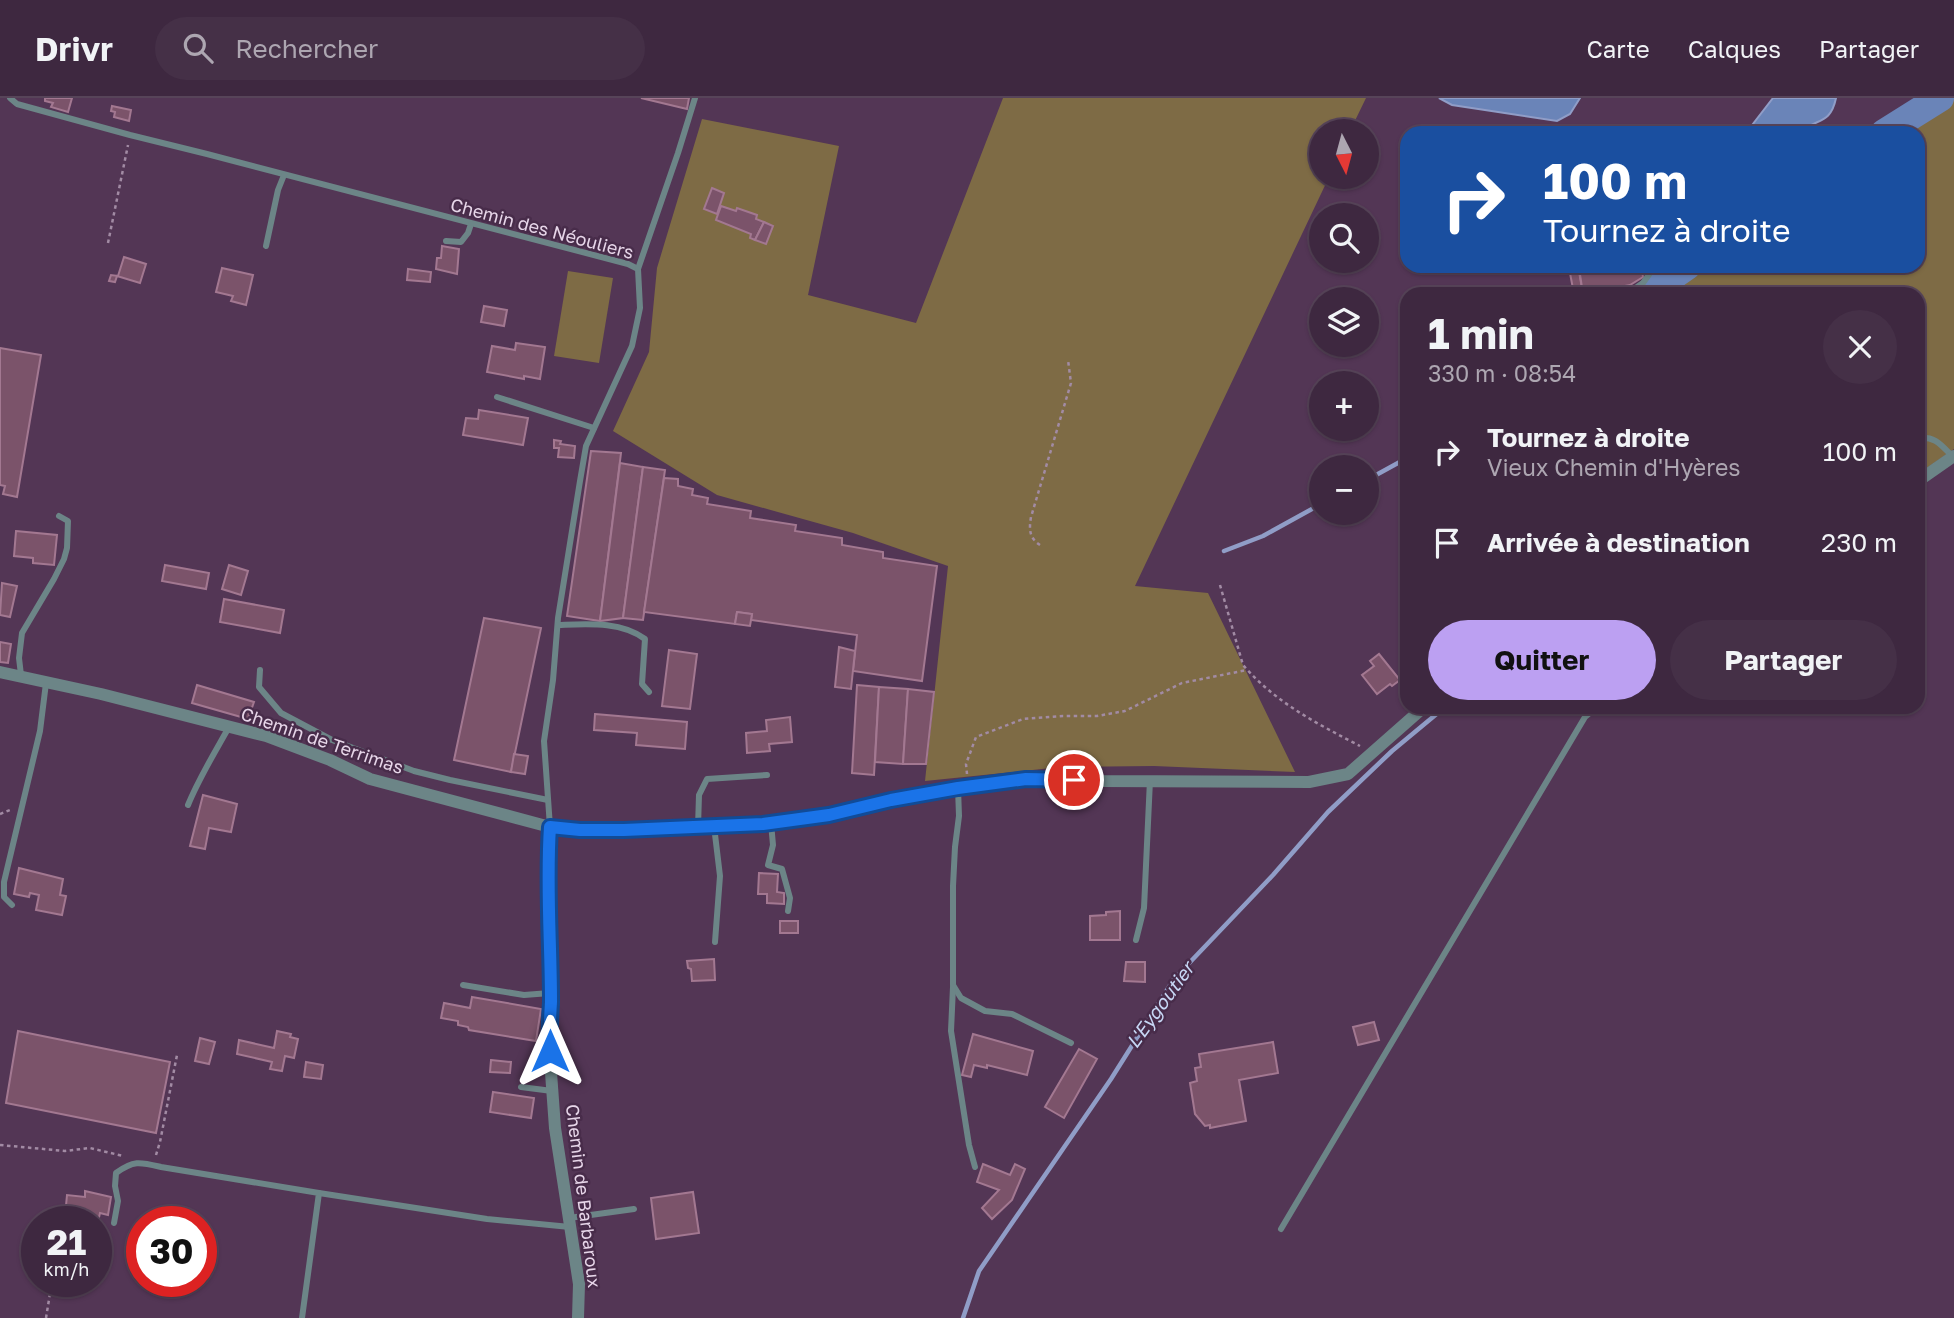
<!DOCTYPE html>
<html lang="fr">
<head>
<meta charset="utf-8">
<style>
  :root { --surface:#3e2840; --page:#453047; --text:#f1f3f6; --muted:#ada6b1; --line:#574459; --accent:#bca0f2 }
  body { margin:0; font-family:"Golos Text",sans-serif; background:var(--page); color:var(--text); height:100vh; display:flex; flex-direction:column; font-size:26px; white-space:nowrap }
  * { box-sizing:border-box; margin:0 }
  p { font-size:23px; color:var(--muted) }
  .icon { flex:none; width:38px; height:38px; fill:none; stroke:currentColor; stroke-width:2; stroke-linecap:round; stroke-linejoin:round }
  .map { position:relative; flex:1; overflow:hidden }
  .sheet { position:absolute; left:1400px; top:189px; width:525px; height:427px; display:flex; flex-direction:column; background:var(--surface); border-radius:21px; box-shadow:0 2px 5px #0004,0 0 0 2px var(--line) }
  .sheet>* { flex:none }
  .guide { position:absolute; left:1400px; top:28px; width:525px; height:147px; border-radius:21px; box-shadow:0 2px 5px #0004,0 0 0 2px var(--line); background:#1a4fa0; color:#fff; overflow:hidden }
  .needle { width:46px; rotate:174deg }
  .controls { position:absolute; left:1309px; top:21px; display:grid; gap:14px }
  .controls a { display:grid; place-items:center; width:70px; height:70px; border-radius:50%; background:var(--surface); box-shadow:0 2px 5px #0004,0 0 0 2px var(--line); font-size:35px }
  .speed { position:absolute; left:21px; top:1108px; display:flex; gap:14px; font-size:35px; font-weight:700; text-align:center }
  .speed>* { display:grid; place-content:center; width:91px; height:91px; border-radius:50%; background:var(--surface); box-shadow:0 2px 5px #0004,0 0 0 2px var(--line); line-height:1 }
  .speed small { font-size:18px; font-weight:400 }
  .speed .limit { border:10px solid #d22; background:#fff; color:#111 }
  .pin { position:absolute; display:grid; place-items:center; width:60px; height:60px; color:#fff; margin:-30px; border:4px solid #fff; border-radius:50%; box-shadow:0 2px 7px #0007 }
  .me { position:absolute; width:77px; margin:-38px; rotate:0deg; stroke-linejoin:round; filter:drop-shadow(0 0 5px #0008) }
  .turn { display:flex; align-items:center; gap:24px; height:147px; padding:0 28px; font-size:32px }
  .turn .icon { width:91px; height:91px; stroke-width:2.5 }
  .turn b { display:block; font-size:49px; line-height:60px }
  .round { display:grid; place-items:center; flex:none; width:74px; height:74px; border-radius:37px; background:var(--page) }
  .head { display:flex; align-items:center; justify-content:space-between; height:119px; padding:0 28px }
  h1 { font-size:42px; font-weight:700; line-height:52px }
  .button { display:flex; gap:14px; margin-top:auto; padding:14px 28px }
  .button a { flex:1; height:80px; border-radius:42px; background:var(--accent); color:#111; font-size:28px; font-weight:700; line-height:80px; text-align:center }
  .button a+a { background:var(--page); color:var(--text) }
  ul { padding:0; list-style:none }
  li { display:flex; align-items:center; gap:21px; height:91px; padding:0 28px }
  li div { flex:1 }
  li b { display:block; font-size:26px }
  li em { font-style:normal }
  header { display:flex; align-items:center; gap:42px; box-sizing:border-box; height:98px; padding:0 35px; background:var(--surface); border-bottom:2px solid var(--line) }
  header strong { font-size:33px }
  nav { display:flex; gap:38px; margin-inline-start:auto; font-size:24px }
  .search { width:490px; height:63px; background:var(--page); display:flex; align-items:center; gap:18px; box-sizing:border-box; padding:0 24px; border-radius:38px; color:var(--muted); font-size:26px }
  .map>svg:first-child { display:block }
  .green { fill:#7e6b45 }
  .water { fill:#6a84b8; stroke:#909dc7; stroke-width:2 }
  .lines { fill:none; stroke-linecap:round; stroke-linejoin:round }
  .stream { stroke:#909dc7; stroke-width:4.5 }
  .river { stroke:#6a84b8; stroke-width:28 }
  .building { fill:#7b536a; stroke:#a37891; stroke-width:2 }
  .path { stroke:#a28ba4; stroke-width:2.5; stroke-dasharray:3.5 3.5; stroke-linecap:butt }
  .lane { stroke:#6c8587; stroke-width:6 }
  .street { stroke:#6c8587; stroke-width:12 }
  .route-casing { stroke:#114b97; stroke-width:18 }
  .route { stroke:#1a73e8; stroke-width:12 }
  .labels { text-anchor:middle; stroke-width:5; stroke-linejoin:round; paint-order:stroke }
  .street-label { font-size:18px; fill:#e7d6e9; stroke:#482c4a }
  .water-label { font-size:19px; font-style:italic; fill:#c7d7f5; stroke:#482c4a }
</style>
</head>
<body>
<header>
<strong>Drivr</strong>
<div class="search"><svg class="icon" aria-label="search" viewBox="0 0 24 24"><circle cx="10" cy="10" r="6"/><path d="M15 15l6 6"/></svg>Rechercher</div>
<nav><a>Carte</a><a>Calques</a><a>Partager</a></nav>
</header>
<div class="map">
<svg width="1954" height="1220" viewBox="0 0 1954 1220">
  <rect width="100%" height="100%" fill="#533655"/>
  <g class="green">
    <path d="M1003 0H1366L1350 33H1321V79H1329L1135 488 1208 495 1295 674 1154 668 1061 669 925 683 948 468 853 435 717 397 613 333 649 254 657 170 702 21 839 48 808 197 916 225Z"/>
    <path d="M1950 0H1954V351L1918 376V196H1656L1698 168H1918V35H1897Z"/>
    <path d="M568 173 613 180 599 265 554 258Z"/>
  </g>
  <g class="water">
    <path d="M1439 0H1580L1570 16 1557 23 1452 7Z"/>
    <path d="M1773 0H1836C1830 29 1814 19 1802 35H1746Z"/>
  </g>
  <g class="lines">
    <g class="stream">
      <path d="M1367 382 1407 360"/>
      <path d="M1224 453 1263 438 1321 406"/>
      <path d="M963 1220 979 1173 1111 981 1174 881 1273 777 1328 714 1392 653 1445 609"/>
    </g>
    <g class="river">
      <path d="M1884 35 1940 0"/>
      <path d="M1647 196 1687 168"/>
    </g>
  </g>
  <g class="building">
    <path d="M45 0H72L68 14 51 9 53 5 45 3Z"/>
    <path d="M641 0H689L687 11Z"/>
    <path d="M112 8 131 12 129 23 114 19 115 14 111 13Z"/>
    <path d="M712 90 724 95 717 116 704 111Z"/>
    <path d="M721 108 736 113 737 110 757 117 756 121 764 124 755 142 750 140 751 136 716 122Z"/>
    <path d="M764 124 773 128 766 146 755 142Z"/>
    <path d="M442 148 459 151 457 176 436 171 437 160H441Z"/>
    <path d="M124 159 146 166 140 185 117 178 115 184 109 183 111 177 118 178Z"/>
    <path d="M1578 168 1583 196H1574L1569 170Z"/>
    <path d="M1589 168H1597V171L1611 169V168H1639L1640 172H1642L1643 179 1630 187 1583 196 1579 170Z"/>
    <path d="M222 170 253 177 246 207 231 203 233 198 216 194Z"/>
    <path d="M408 171 431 174 430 184 407 182Z"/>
    <path d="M484 208 507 212 504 228 481 224Z"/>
    <path d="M516 245 545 249 540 281 524 278V281L487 274 492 248 515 252Z"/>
    <path d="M0 250 41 257 17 399 3 396 5 388 0 387Z"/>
    <path d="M479 312 528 320 523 347 463 337 466 320 478 321Z"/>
    <path d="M554 342 561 343 560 346 575 348 574 360 558 359 559 350H554Z"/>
    <path d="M591 353 621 355 600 523 567 518Z"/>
    <path d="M620 365 643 369 623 520 600 523Z"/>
    <path d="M643 369 665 372 643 522 623 520Z"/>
    <path d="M664 380 678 381V388L693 391 692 397 708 400 707 406 751 413 750 420 796 427 795 433 842 440V447L883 454V460L937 468 922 583 853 573 857 537 751 522 752 516 737 514 735 526 644 514Z"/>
    <path d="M16 433 57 437 54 467 33 465V460L14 458Z"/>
    <path d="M165 467 209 475 206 491 162 483Z"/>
    <path d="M229 467 248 473 241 497 222 491Z"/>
    <path d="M2 485 17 488 10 519 0 517Z"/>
    <path d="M224 501 284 512 280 535 220 524Z"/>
    <path d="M737 514 752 516 750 528 735 526Z"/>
    <path d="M484 520 541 530 511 674 454 662Z"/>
    <path d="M0 544 11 546 8 565 0 564Z"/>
    <path d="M839 549 855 553 851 591 835 589Z"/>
    <path d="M669 552 697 556 690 611 662 608Z"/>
    <path d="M1379 556 1400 582 1392 588 1390 586 1377 596 1362 577 1374 568 1370 563Z"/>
    <path d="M197 587 254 604 248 621 192 605Z"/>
    <path d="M857 587 879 589 874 677 852 675Z"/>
    <path d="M879 589 908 591 903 666 875 664Z"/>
    <path d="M908 591 934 594 926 666H903Z"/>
    <path d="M595 616 687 624 685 651 636 647 637 635 594 632Z"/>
    <path d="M790 619 792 644 769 646 770 653 747 655 746 635 767 633 766 622Z"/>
    <path d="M514 656 528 658 525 676 511 674Z"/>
    <path d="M203 697 237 706 231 734 209 730 205 751 190 748Z"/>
    <path d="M19 770 63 781 60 797 66 798 62 817 36 812 39 797 30 795 29 799 14 796Z"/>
    <path d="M759 775 778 776 777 794 784 795V806L767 805V796H758Z"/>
    <path d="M1120 813V842H1090V818L1106 817V814Z"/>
    <rect x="780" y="823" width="18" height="12"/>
    <path d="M714 861 715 882 692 883 691 871 688 870 687 863Z"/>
    <path d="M1126 864H1145V884L1124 883Z"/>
    <path d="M472 899 541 911 536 943 469 932 468 929 458 927V923L441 920 444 905 470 910Z"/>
    <path d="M1374 924 1379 942 1358 947 1353 929Z"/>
    <path d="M18 933 170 964 156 1035 6 1005Z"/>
    <path d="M277 933 291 936 290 939 298 941 294 960 285 958 282 973 270 971 272 964 237 956 239 942 274 950Z"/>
    <path d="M973 936 1033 953 1027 977 987 967V970L974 967 971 979 962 977Z"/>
    <path d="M200 940 215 944 209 966 195 963Z"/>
    <path d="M1273 944 1278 975 1239 982 1246 1023 1210 1030V1027L1205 1028 1195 1016 1190 985 1197 983 1195 970 1201 969 1199 956Z"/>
    <path d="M1079 951 1097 961 1064 1020 1045 1009Z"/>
    <path d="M491 962 511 964 510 975 490 974Z"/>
    <path d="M306 964 323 967 321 981 304 979Z"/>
    <path d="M493 994 534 1000 531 1020 490 1014Z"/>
    <path d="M983 1066 1010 1077 1015 1066 1025 1071 1012 1102 992 1121 982 1110 999 1092 977 1084Z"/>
    <path d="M85 1093 111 1099 108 1117 100 1115 98 1124 76 1121V1124H60L61 1117 65 1118 67 1097 85 1099Z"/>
    <path d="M693 1094 699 1135 656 1141 651 1100Z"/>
    <path d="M57 1183H77L75 1196 56 1193Z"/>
  </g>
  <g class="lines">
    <g class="path">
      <path d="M108 145 128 47"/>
      <path d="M1040 447C1029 440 1029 431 1031 419L1071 285 1068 262"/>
      <path d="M1220 487 1243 567C1276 605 1316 625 1360 648"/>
      <path d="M967 676 966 666 976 639 1023 621 1063 618H1097L1125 613 1182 585 1247 572"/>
      <path d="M0 716 10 712"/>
      <path d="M0 1047 65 1053 90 1050 123 1058"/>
      <path d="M156 1057 160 1044 177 957"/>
      <path d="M46 1220 52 1183"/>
    </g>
    <g class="lane">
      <path d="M10 0 17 6 130 37 207 56 628 166 638 171 640 210 632 248 586 348 580 383 558 520 553 582 544 643 550 729"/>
      <path d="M446 143 461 144 468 135 471 126"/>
      <path d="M266 148 278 92 284 77"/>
      <path d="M638 171 678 55 695 0"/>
      <path d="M1627 196 1643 185 1655 168"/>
      <path d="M497 299 594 330"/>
      <path d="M1918 340C1936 338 1941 347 1953 359"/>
      <path d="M558 527C587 526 621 523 645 541L642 586 649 594"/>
      <path d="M260 572 259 589 281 615 332 642 414 673 450 682 548 702"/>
      <path d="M21 577 19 560 22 535 54 481 64 461 67 450 68 423 59 418"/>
      <path d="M958 690 959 718 955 749 953 788V887L961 900 985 913 1012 916 1071 945"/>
      <path d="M188 707C199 680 215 654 229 629"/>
      <path d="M771 725 773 747 768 767 782 771 790 800 788 813"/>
      <path d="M714 728 720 778 715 844"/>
      <path d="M698 729 699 697 707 681 767 677"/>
      <path d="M12 807 4 799V784L40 633 46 585"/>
      <path d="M1136 842 1144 810 1150 682"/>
      <path d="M463 887 524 897 550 895"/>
      <path d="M953 889 951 933 969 1047 975 1069"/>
      <path d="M521 989 552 993"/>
      <path d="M319 1095 487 1121 570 1129"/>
      <path d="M569 1120 634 1111"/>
      <path d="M114 1125 118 1103 115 1088 116 1075C134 1062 140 1064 161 1069L319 1095 302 1220"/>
      <path d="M1281 1131 1585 619 1597 609"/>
    </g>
    <g class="street">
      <path d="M1918 383 1954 358"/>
      <path d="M0 574 101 596 266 638 330 662 370 681 550 729 581 732H624L763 726 829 717 891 702 958 690 1026 681 1099 683 1309 684 1348 676 1424 609"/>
      <path d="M550 729 548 813 551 905 548 933 555 1030 579 1186 578 1220"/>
    </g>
  </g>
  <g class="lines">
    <defs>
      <path id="route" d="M550 953C549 936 550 920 551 904 551 845 546 788 550 729L580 732H624L763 726 829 717 891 702 958 690 1026 681 1074 682"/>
    </defs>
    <use href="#route" class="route-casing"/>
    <use href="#route" class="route"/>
  </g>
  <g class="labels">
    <g class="street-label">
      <text transform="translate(542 131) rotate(15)" y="6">Chemin des Néouliers</text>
      <text transform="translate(322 643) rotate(19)" y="6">Chemin de Terrimas</text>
      <text transform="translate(583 1098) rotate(83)" y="6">Chemin de Barbaroux</text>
    </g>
    <g class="water-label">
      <text transform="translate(1160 907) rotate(-54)" y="7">L'Eygoutier</text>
    </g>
  </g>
</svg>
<div class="controls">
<a><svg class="needle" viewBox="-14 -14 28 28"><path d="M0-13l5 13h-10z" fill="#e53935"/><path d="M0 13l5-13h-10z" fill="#ada6b1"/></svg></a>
<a><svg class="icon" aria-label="search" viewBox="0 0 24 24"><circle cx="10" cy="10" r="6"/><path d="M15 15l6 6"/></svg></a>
<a><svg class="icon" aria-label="layers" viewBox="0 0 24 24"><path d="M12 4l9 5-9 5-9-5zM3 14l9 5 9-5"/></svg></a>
<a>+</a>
<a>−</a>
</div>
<div class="speed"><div>21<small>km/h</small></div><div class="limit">30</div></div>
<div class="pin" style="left:1074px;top:682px;background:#d93025"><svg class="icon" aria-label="arrive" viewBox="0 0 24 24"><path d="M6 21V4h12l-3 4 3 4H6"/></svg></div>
<svg class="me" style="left:550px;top:953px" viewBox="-20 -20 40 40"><path d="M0-17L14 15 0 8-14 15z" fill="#1a73e8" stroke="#fff" stroke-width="4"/></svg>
<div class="guide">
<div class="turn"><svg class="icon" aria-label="right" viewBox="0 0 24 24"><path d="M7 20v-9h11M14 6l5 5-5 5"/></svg><div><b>100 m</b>Tournez à droite</div></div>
</div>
<section class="sheet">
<div class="head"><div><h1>1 min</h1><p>330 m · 08:54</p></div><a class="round"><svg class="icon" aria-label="close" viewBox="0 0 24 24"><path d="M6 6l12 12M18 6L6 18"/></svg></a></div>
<ul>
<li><svg class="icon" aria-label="right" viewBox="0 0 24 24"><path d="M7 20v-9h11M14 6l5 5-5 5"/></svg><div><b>Tournez à droite</b><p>Vieux Chemin d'Hyères</p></div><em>100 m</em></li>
<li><svg class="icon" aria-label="arrive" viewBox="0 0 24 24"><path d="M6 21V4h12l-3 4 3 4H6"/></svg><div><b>Arrivée à destination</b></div><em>230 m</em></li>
</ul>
<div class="button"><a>Quitter</a><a>Partager</a></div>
</section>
</div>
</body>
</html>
